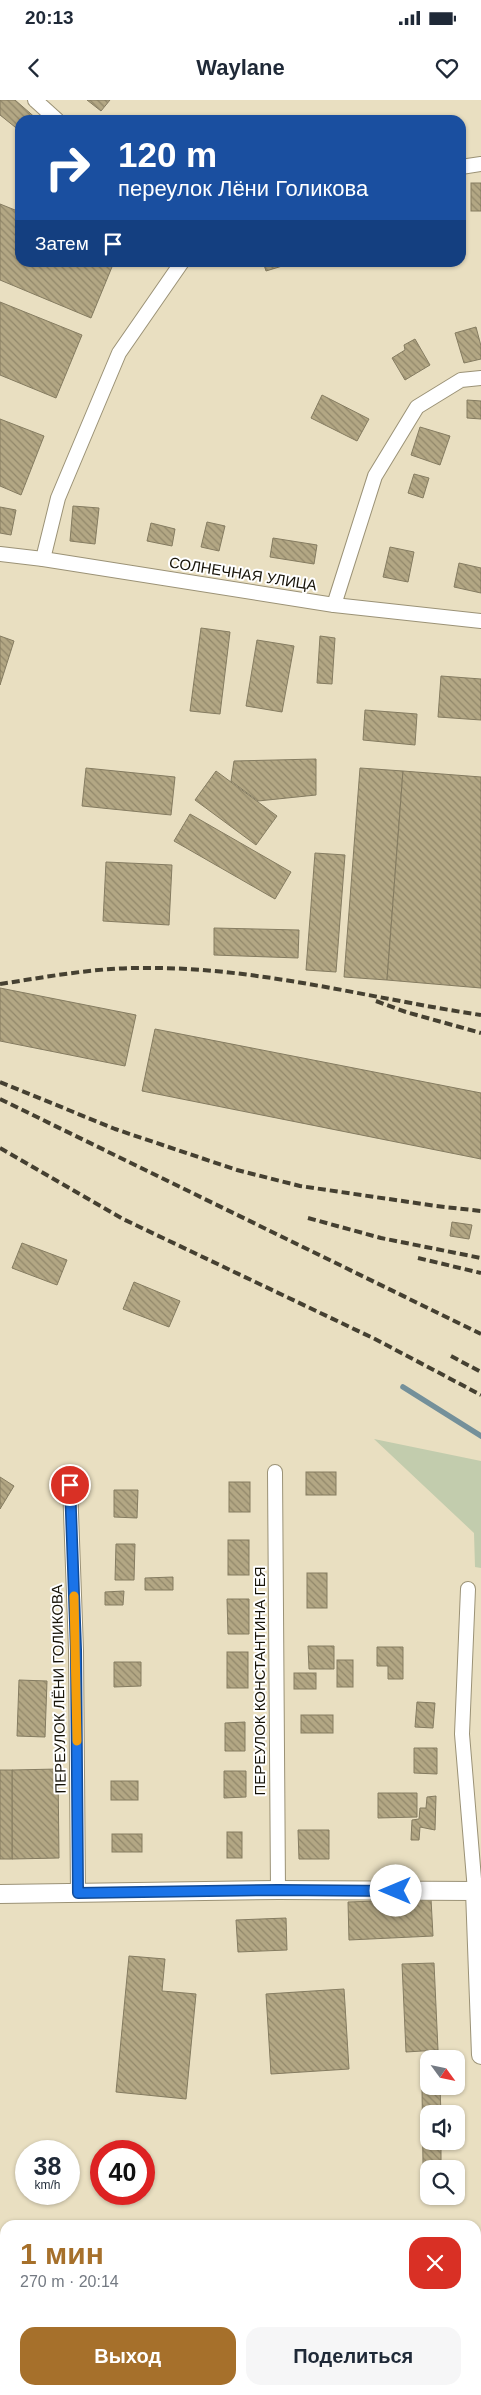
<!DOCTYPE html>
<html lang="ru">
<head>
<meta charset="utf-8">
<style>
  :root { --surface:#fff; --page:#f6f6f7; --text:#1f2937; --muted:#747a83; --accent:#a6702b }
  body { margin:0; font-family:Helvetica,sans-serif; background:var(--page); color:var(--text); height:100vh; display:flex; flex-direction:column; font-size:19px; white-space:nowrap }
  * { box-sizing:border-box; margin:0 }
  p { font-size:16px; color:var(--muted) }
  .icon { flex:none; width:28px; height:28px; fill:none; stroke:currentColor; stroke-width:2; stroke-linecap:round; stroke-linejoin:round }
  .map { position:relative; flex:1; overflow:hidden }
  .drawer { position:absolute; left:0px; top:2120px; width:481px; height:175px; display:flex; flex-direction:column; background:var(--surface); border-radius:15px 15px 0 0; box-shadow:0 1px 4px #0004 }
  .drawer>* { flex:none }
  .hud { position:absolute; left:15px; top:15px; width:451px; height:152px; border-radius:15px; box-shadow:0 1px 4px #0004; background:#1a4fa0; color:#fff; overflow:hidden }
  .needle { width:32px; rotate:123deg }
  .tools { position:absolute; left:420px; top:1950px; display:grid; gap:10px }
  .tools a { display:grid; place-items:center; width:45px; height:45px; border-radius:10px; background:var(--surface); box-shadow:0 1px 4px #0004; font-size:25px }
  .speed { position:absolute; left:15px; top:2040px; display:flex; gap:10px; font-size:25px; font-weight:700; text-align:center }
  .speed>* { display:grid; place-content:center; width:65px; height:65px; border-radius:50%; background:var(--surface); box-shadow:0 1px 4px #0004; line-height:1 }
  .speed small { font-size:12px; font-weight:400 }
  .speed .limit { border:8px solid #d22; background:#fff; color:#111 }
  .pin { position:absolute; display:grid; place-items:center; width:42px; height:42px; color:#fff; margin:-21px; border:2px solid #fff; border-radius:50%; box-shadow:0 1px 5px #0007 }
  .me { position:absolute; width:55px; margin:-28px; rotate:270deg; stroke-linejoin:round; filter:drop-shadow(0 0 4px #0008) }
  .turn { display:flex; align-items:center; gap:18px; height:105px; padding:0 20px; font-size:22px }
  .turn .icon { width:65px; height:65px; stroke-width:2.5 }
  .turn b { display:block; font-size:35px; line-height:42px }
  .then { display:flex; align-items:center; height:48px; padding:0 20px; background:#0003; gap:10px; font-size:19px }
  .round { display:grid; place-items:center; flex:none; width:52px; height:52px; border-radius:15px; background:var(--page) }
  .head { display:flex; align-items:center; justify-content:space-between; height:85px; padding:0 20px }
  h1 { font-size:30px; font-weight:800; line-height:38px; color:var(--accent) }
  .cta { display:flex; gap:10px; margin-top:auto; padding:10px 20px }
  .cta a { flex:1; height:58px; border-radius:15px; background:var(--accent); color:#fff; font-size:20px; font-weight:800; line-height:58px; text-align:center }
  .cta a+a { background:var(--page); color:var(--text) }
  .status { display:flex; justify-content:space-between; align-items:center; height:35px; padding:0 25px; background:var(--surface); direction:ltr }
  .status svg { height:14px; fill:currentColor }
  header { display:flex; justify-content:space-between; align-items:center; height:65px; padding:0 20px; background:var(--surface); font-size:22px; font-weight:800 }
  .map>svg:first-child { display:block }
  .green { fill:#c2ccad }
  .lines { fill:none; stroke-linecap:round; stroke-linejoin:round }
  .stream { stroke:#74909a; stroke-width:5.5 }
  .building { fill:url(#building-back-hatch); stroke:#857c61 }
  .minor-casing { stroke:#9b9276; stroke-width:16 }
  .tertiary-casing { stroke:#9b9276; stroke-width:20 }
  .minor { stroke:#fff; stroke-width:14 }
  .tertiary { stroke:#fff; stroke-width:18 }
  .rail { stroke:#454031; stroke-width:4; stroke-dasharray:8 4; stroke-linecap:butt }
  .route-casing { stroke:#114b97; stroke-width:12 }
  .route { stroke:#1a73e8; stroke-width:9 }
  .slow { stroke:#f59e0b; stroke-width:9 }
  .labels { text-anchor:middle; stroke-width:4; stroke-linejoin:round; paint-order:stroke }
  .street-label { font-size:15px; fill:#161308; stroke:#fff }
</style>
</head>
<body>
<div class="status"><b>20:13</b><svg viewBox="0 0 49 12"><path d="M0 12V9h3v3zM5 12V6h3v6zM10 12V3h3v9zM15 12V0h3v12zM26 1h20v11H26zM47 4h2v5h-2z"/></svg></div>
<header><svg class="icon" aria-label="back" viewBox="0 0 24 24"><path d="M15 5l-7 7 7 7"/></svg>Waylane<svg class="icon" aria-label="heart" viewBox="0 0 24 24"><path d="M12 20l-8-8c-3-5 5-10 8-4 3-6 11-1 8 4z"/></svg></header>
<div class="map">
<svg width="481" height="2295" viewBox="0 0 481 2295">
  <defs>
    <pattern id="building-back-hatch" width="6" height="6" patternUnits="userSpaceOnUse" patternTransform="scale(1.25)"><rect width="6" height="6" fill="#b3a784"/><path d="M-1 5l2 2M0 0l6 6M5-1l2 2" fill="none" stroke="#91876a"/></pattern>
  </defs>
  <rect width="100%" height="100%" fill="#e9dfc1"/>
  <path class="green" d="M374 1339 481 1361V1468L475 1467 474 1433Z"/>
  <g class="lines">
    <path class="stream" d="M403 1287 481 1336"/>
  </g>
  <g class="building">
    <path d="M0 0H15L38 20H20V31L0 15Z"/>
    <path d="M87 0H110L101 11Z"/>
    <rect x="471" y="83" width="10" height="28"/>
    <path d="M0 104 20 112V162H114L91 218 0 180Z"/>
    <path d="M263 162H292V163L266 171Z"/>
    <path d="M0 202 82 235 56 298 0 275Z"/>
    <path d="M476 227 481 246V259L464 263 455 233Z"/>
    <path d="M415 239 430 265 405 280 392 258 405 250 404 245Z"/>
    <path d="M322 295 369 319 357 341 311 318Z"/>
    <path d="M467 300 481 301V319L467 318Z"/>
    <path d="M0 319 44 336 21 395 0 386Z"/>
    <path d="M420 327 450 336 440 365 411 355Z"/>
    <path d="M414 374 429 378 423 398 408 393Z"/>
    <path d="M73 406 99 408 95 444 70 441Z"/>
    <path d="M0 407 16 410 11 435 0 433Z"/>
    <path d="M207 422 225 426 219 451 201 447Z"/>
    <path d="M151 423 175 429 172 446 147 441Z"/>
    <path d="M273 438 317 445 314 464 270 457Z"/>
    <path d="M390 447 414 452 408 482 383 477Z"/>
    <path d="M459 463 481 468V493L454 487Z"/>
    <path d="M201 528 230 532 220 614 190 611Z"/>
    <path d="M0 536 14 541 0 585Z"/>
    <path d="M320 536 335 538 332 584 317 583Z"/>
    <path d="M257 540 294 546 282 612 246 606Z"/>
    <path d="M441 576 481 579V620L438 617Z"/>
    <path d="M365 610 417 614 415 645 363 640Z"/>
    <path d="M316 659V695L258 701 231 681 234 661Z"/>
    <path d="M86 668 175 677 171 715 82 706Z"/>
    <path d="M360 668 403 671 387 880 344 877Z"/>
    <path d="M216 671 277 716 256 745 195 700Z"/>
    <path d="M403 671 481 677V888L387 880Z"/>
    <path d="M190 714 291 772 275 799 174 741Z"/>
    <path d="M315 753 345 755 336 872 306 870Z"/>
    <path d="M106 762 172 765 169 825 103 821Z"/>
    <path d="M214 828 299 830 298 858 214 855Z"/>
    <path d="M0 888 136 915 125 966 0 941Z"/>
    <path d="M155 929 481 993V1059L142 991Z"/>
    <path d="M452 1122 472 1125 469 1139 450 1136Z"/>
    <path d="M22 1143 67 1160 57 1185 12 1168Z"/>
    <path d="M134 1182 180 1201 169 1227 123 1209Z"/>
    <rect x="306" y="1372" width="30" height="23"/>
    <path d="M0 1377 14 1386 0 1409Z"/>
    <rect x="229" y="1382" width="21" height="30"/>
    <path d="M114 1390H138L137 1418 114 1417Z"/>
    <rect x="228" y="1440" width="21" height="35"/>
    <path d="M116 1444H135L134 1480H115Z"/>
    <rect x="307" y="1473" width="20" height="35"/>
    <path d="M173 1477V1490H145V1478Z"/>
    <path d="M124 1491 123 1505H105V1492Z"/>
    <path d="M227 1499H249V1534H228Z"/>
    <path d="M308 1546H334V1569H309Z"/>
    <path d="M377 1547H403V1579H388V1566H377Z"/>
    <rect x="227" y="1552" width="21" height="36"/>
    <rect x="337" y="1560" width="16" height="27"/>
    <path d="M114 1562H141V1586L114 1587Z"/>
    <rect x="294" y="1573" width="22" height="16"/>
    <path d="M19 1580 47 1581 45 1637 17 1636Z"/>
    <path d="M417 1602 435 1603 433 1628 415 1627Z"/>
    <rect x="301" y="1615" width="32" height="18"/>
    <path d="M245 1622V1651H225V1623Z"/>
    <path d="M414 1648H437V1674L414 1673Z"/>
    <path d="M58 1669 59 1758 12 1759V1670Z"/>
    <rect x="0" y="1670" width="12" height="89"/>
    <path d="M224 1671H246V1697L224 1698Z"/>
    <rect x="111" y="1681" width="27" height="19"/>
    <path d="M378 1693H417V1717L378 1718Z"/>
    <path d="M436 1696 435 1730 420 1727 419 1740H411L412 1720 419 1719 420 1708H426L427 1697Z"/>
    <path d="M298 1730H329V1759H299Z"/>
    <rect x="227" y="1732" width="15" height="26"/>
    <rect x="112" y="1734" width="30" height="18"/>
    <path d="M431 1799 433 1836 349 1840 348 1802Z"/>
    <path d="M286 1818 287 1850 238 1852 236 1820Z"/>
    <path d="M129 1856 165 1859 162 1891 196 1894 186 1999 116 1992Z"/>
    <path d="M434 1863 438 1950 406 1952 402 1864Z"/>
    <path d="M344 1889 349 1969 271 1974 266 1894Z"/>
    <path d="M422 1988H440L441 2014H429V2041H441V2065H423Z"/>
    <rect x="0" y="2234" width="5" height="51"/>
  </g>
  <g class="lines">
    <defs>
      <g id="minor">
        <path d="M35 0 57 20"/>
        <path d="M461 67 481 64"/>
        <path d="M0 454 43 459 334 505 481 521"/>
        <path d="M43 459 58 398 119 253 182 162"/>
        <path d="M334 505 375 376 417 307 461 280 481 278"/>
        <path d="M275 1372 278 1790"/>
        <path d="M70 1385 76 1550 78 1793"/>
        <path d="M468 1489 462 1634 475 1791 481 1790"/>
      </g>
      <path id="tertiary" d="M0 1794 278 1790 475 1791 481 1955"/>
    </defs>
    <use href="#minor" class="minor-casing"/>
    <use href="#tertiary" class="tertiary-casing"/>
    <use href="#minor" class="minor"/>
    <use href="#tertiary" class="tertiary"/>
    <g class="rail">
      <path d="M0 884C46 877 93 868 139 868 255 866 367 898 481 915"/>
      <path d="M376 901 406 912 481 933"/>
      <path d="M0 982 115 1029 237 1070 300 1086 436 1106 481 1111"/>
      <path d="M0 999 481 1234"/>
      <path d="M0 1048 123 1119 375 1239 481 1295"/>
      <path d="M308 1118 381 1138 481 1158"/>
      <path d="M418 1158 481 1173"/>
      <path d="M451 1256 481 1272"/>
    </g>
  </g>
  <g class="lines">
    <defs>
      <path id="route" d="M70 1385 76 1550 78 1793 278 1790 396 1791"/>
    </defs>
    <use href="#route" class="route-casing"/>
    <use href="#route" class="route"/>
    <path class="slow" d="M74 1496 77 1641"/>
  </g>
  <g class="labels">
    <g class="street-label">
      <text transform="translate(243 474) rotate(9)" y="5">СОЛНЕЧНАЯ УЛИЦА</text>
      <text transform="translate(260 1581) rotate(-90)" y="5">ПЕРЕУЛОК КОНСТАНТИНА ГЕЯ</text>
      <text transform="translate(59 1589) rotate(-91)" y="5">ПЕРЕУЛОК ЛЁНИ ГОЛИКОВА</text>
    </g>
  </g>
</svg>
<div class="tools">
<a><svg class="needle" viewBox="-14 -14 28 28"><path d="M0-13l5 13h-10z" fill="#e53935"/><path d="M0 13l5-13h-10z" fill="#747a83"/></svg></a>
<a><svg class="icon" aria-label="sound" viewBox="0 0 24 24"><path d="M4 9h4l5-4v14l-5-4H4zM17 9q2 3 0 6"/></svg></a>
<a><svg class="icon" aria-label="search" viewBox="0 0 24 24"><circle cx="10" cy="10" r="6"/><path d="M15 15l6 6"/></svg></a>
</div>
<div class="speed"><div>38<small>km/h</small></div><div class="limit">40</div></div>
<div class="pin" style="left:70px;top:1385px;background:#d93025"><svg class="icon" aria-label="arrive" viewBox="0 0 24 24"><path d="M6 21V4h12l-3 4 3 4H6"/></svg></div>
<svg class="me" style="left:396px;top:1791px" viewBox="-20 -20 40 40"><circle r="19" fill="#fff"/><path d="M0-13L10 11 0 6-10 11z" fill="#1a73e8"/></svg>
<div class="hud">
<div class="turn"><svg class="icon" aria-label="right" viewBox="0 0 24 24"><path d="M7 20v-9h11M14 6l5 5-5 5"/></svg><div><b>120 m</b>переулок Лёни Голикова</div></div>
<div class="then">Затем<svg class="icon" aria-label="arrive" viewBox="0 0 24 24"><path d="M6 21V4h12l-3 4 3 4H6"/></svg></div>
</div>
<section class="drawer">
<div class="head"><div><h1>1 мин</h1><p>270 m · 20:14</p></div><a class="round" style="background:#d93025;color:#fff"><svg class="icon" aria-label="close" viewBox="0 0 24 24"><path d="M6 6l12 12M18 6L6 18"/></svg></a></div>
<div class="cta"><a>Выход</a><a>Поделиться</a></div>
</section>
</div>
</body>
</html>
